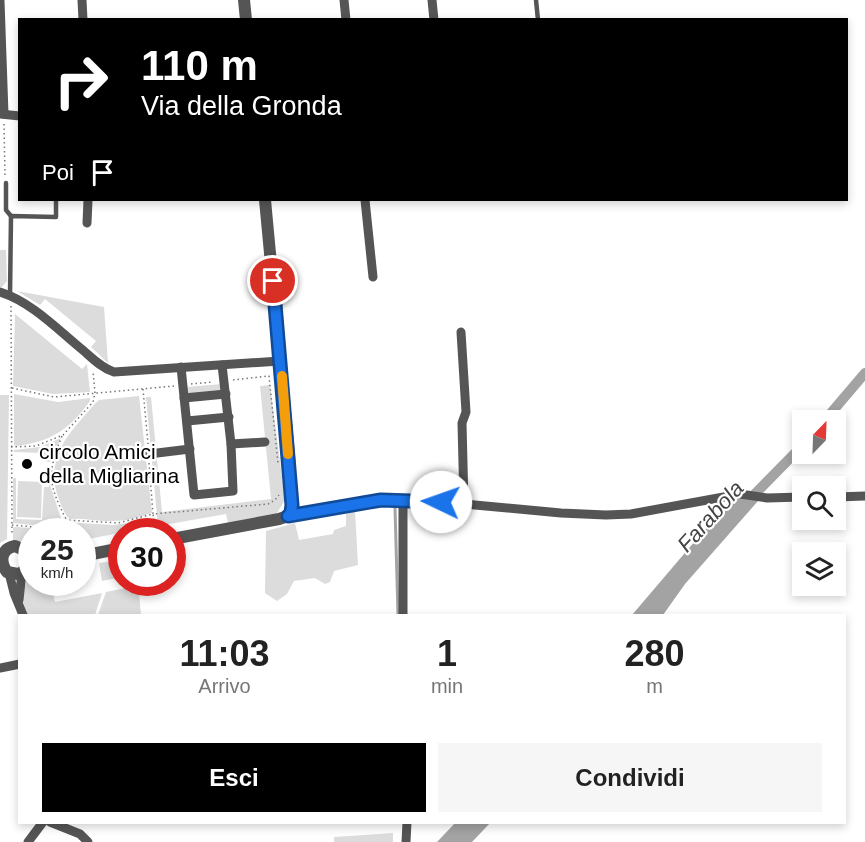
<!DOCTYPE html>
<html lang="it">
<head>
<meta charset="utf-8">
<style>
  :root { --surface:#fff; --page:#f6f6f6; --text:#222; --muted:#767676; --accent:#000 }
  body { margin:0; font-family:Helvetica,sans-serif; background:var(--page); color:var(--text); height:100vh; display:flex; flex-direction:column; font-size:22px; white-space:nowrap }
  * { box-sizing:border-box; margin:0 }
  p { font-size:20px; color:var(--muted) }
  .icon { flex:none; width:33px; height:33px; fill:none; stroke:currentColor; stroke-width:2; stroke-linecap:round; stroke-linejoin:round }
  .map { position:relative; flex:1; overflow:hidden }
  .details { position:absolute; left:18px; top:614px; width:828px; height:210px; display:flex; flex-direction:column; background:var(--surface); border-radius:0px; box-shadow:0 3px 9px #0003 }
  .details>* { flex:none }
  .hud { position:absolute; left:18px; top:18px; width:830px; height:183px; border-radius:0px; box-shadow:0 3px 9px #0003; background:#000; color:#fff; overflow:hidden }
  .needle { width:39px; rotate:23deg }
  .buttons { position:absolute; left:792px; top:410px; display:grid; gap:12px }
  .buttons a { display:grid; place-items:center; width:54px; height:54px; border-radius:0px; background:var(--surface); box-shadow:0 3px 9px #0003; font-size:30px }
  .speed { position:absolute; left:18px; top:518px; display:flex; gap:12px; font-size:30px; font-weight:700; text-align:center }
  .speed>* { display:grid; place-content:center; width:78px; height:78px; border-radius:50%; background:var(--surface); box-shadow:0 3px 9px #0003; line-height:1 }
  .speed small { font-size:15px; font-weight:400 }
  .speed .limit { border:9px solid #d22; background:#fff; color:#111 }
  .pin { position:absolute; display:grid; place-items:center; width:51px; height:51px; color:#fff; margin:-26px; border:3px solid #fff; border-radius:50%; box-shadow:0 2px 6px #0007 }
  .me { position:absolute; width:66px; margin:-33px; rotate:273deg; stroke-linejoin:round; filter:drop-shadow(0 0 4px #0008) }
  .turn { display:flex; align-items:center; gap:21px; height:126px; padding:0 24px; font-size:27px }
  .turn .icon { width:78px; height:78px; stroke-width:2.5 }
  .turn b { display:block; font-size:42px; line-height:51px }
  .then { display:flex; align-items:center; height:57px; padding:0 24px; background:#0003; gap:12px; font-size:22px }
  .eta { display:flex; justify-content:space-evenly; align-items:center; height:102px; text-align:center }
  .eta b { font-size:36px; font-weight:700; line-height:42px }
  .cta { display:flex; gap:12px; margin-top:auto; padding:12px 24px }
  .cta a { flex:1; height:69px; border-radius:0px; background:var(--accent); color:#fff; font-size:24px; font-weight:700; line-height:69px; text-align:center }
  .cta a+a { background:var(--page); color:var(--text) }
  .map>svg:first-child { display:block }
  .green { fill:#dcdcdc }
  .water { fill:#a3a3a3 }
  .lines { fill:none; stroke-linecap:round; stroke-linejoin:round }
  .stream { stroke:#a3a3a3; stroke-width:3 }
  .canal { stroke:#a3a3a3; stroke-width:10 }
  .path { stroke:#777; stroke-width:1.5; stroke-dasharray:1.5 3; stroke-linecap:butt }
  .service { stroke:#555; stroke-width:4.5 }
  .minor { stroke:#555; stroke-width:9 }
  .tertiary { stroke:#555; stroke-width:12 }
  .route-casing { stroke:#114b97; stroke-width:15 }
  .route { stroke:#1a73e8; stroke-width:10 }
  .slow { stroke:#f59e0b; stroke-width:10 }
  .poi-dot { fill:#000; stroke:#fff; stroke-width:2 }
  .labels { text-anchor:middle; stroke-width:4.5; stroke-linejoin:round; paint-order:stroke }
  .poi-label { font-size:21px; fill:#000; stroke:#fff; text-anchor:start }
  .water-label { font-size:22px; font-style:italic; fill:#444; stroke:#fff }
</style>
</head>
<body>
<div class="map">
<svg width="865" height="842" viewBox="0 0 865 842">
  <rect width="100%" height="100%" fill="#fff"/>
  <g class="green">
    <path d="M0 250H6L7 281 2 287H0Z"/>
    <path d="M17 291 104 307 108 363 91 347 96 341 45 299 40 305Z"/>
    <path d="M15 314 82 369 87 364 90 392 53 394 13 386Z"/>
    <path d="M222 384 223 394 186 396V387Z"/>
    <path d="M270 385 285 500 277 513 228 523 226 514 158 526 146 397H151L162 512 271 499 260 386Z"/>
    <path d="M14 394 58 402 90 398V401C70 429 51 442 16 446L14 445Z"/>
    <path d="M0 395H9L7 539 0 543Z"/>
    <path d="M139 396 152 513C139 517 127 521 114 521 99 522 85 518 70 519 63 513 60 502 57 494 49 464 60 443 80 421 86 414 92 406 99 400Z"/>
    <path d="M61 438 50 462 44 461 43 453 14 452V450L40 447Z"/>
    <path d="M46 471H49L50 485 62 521 32 525 13 523V478H16V519L42 520 44 487H49Z"/>
    <path d="M18 481 42 482 41 518 17 517Z"/>
    <path d="M355 511 358 565 334 571 330 582 325 584 315 578 294 581 287 594 277 601 265 593 266 531 295 523 299 540 333 534 334 530 346 526V514Z"/>
    <path d="M151 518 153 527 134 530 132 523Z"/>
    <path d="M79 523 114 525 128 523 130 531 83 540 82 531H32L31 547 13 541V528L15 527 46 529Z"/>
    <path d="M121 560V577L102 581 99 563Z"/>
    <path d="M31 578 32 582H51L55 602 102 593 95 615H27L22 598 27 579Z"/>
    <path d="M125 582H138L141 615H98L106 592 126 588Z"/>
    <path d="M393 833V842H334V837Z"/>
  </g>
  <g class="water">
    <path d="M739 497 758 501 685 584 663 615H632L730 500Z"/>
    <path d="M456 822H491L472 842H437Z"/>
  </g>
  <g class="lines">
    <path class="stream" d="M395 508 398 615"/>
    <g class="canal">
      <path d="M825 420 865 373"/>
      <path d="M748 501 802 446"/>
    </g>
    <g class="path">
      <path d="M4 124 5 176"/>
      <path d="M11 306 12 535"/>
      <path d="M233 380 269 376 278 463"/>
      <path d="M191 384 213 382"/>
      <path d="M12 388 54 397 174 386"/>
      <path d="M143 389 148 444"/>
      <path d="M62 436C47 473 48 484 66 519"/>
      <path d="M11 447 36 446 63 435 93 402 95 393 93 371"/>
      <path d="M149 463 153 514 268 504 275 500 279 495"/>
      <path d="M12 525 34 527 50 526 66 520 118 523 153 514 156 531"/>
    </g>
    <g class="service">
      <path d="M536 0 538 20"/>
      <path d="M6 183V210L11 216"/>
      <path d="M10 296 11 216 56 217V200"/>
    </g>
    <g class="minor">
      <path d="M82 0 83 20"/>
      <path d="M344 0 346 20"/>
      <path d="M432 0 434 20"/>
      <path d="M0 1 4 114"/>
      <path d="M0 114 20 116"/>
      <path d="M365 200 373 277"/>
      <path d="M87 223 88 200"/>
      <path d="M0 292C32 302 58 330 84 351 93 359 102 368 114 372L280 361"/>
      <path d="M461 332 466 412 462 423 464 504"/>
      <path d="M181 367 194 495 233 491 231 444 222 365"/>
      <path d="M184 398 226 394"/>
      <path d="M187 421 229 417"/>
      <path d="M231 444 265 442"/>
      <path d="M149 454 190 449"/>
      <path d="M836 497 865 496"/>
      <path d="M403 501V615"/>
      <path d="M288 516 381 500 464 504 561 513 606 515 631 514 740 494 767 498 802 497"/>
      <path d="M9 573 14 593 23 615"/>
      <path d="M19 600 22 572"/>
      <path d="M0 668 20 664"/>
      <path d="M50 822 80 834 88 842"/>
      <path d="M28 842 43 822"/>
      <path d="M406 842 407 822"/>
    </g>
    <g class="tertiary">
      <path d="M244 0 246 20"/>
      <path d="M172 539 279 519 288 516 292 511 289 455 265 200"/>
      <path d="M82 556 122 548"/>
      <path d="M24 570 28 559 24 550 15 546C0 549 0 562 7 572L18 574 32 568"/>
    </g>
  </g>
  <g class="lines">
    <defs>
      <path id="route" d="M273 281 292 505 291 513 288 516 381 500 441 502"/>
    </defs>
    <use href="#route" class="route-casing"/>
    <use href="#route" class="route"/>
    <path class="slow" d="M282 376 288 454"/>
  </g>
  <circle class="poi-dot" cx="27" cy="464" r="6"/>
  <g class="labels">
    <g class="poi-label">
      <text x="39" y="459">circolo Amici<tspan x="39" dy="24">della Migliarina</tspan></text>
    </g>
    <g class="water-label">
      <text transform="translate(710 516) rotate(-48)" y="8">Farabola</text>
    </g>
  </g>
</svg>
<div class="buttons">
<a><svg class="needle" viewBox="-14 -14 28 28"><path d="M0-13l5 13h-10z" fill="#e53935"/><path d="M0 13l5-13h-10z" fill="#767676"/></svg></a>
<a><svg class="icon" aria-label="search" viewBox="0 0 24 24"><circle cx="10" cy="10" r="6"/><path d="M15 15l6 6"/></svg></a>
<a><svg class="icon" aria-label="layers" viewBox="0 0 24 24"><path d="M12 4l9 5-9 5-9-5zM3 14l9 5 9-5"/></svg></a>
</div>
<div class="speed"><div>25<small>km/h</small></div><div class="limit">30</div></div>
<div class="pin" style="left:273px;top:281px;background:#d93025"><svg class="icon" aria-label="arrive" viewBox="0 0 24 24"><path d="M6 21V4h12l-3 4 3 4H6"/></svg></div>
<svg class="me" style="left:441px;top:502px" viewBox="-20 -20 40 40"><circle r="19" fill="#fff"/><path d="M0-13L10 11 0 6-10 11z" fill="#1a73e8"/></svg>
<div class="hud">
<div class="turn"><svg class="icon" aria-label="right" viewBox="0 0 24 24"><path d="M7 20v-9h11M14 6l5 5-5 5"/></svg><div><b>110 m</b>Via della Gronda</div></div>
<div class="then">Poi<svg class="icon" aria-label="arrive" viewBox="0 0 24 24"><path d="M6 21V4h12l-3 4 3 4H6"/></svg></div>
</div>
<section class="details">
<div class="eta">
<div><b>11:03</b><p>Arrivo</p></div>
<div><b>1</b><p>min</p></div>
<div><b>280</b><p>m</p></div>
</div>
<div class="cta"><a>Esci</a><a>Condividi</a></div>
</section>
</div>
</body>
</html>
